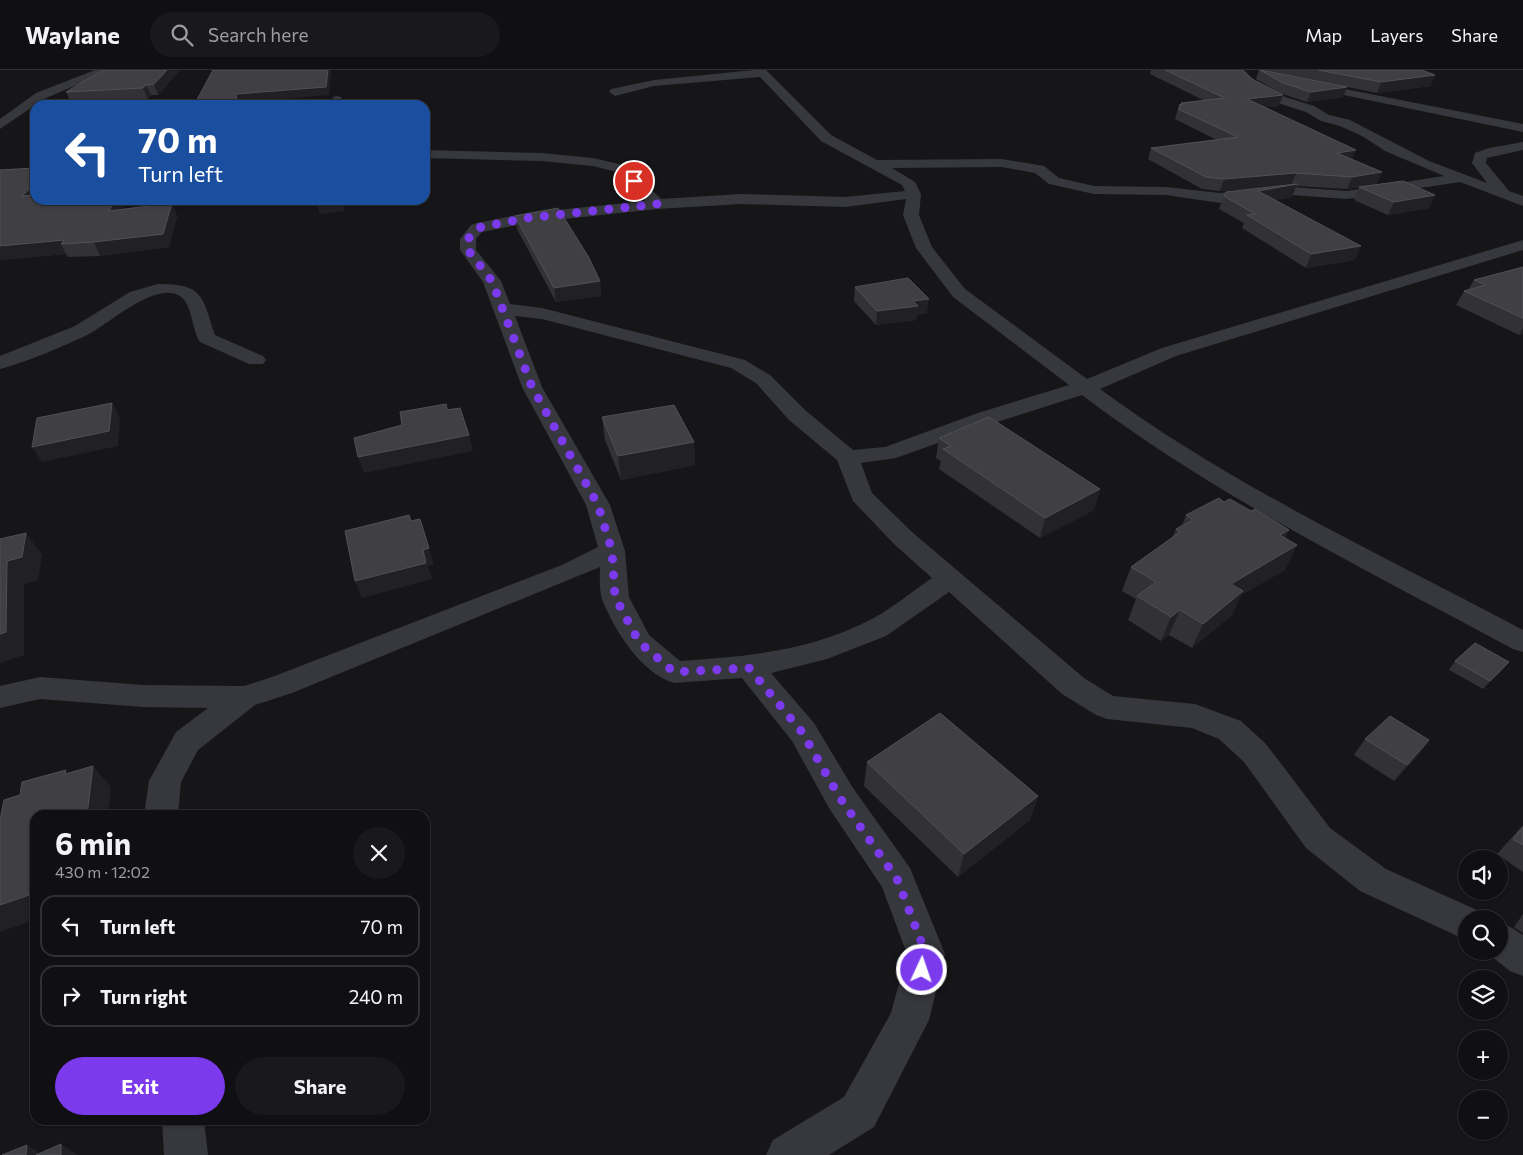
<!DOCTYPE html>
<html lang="en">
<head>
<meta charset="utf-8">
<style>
  :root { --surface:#101012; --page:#19191b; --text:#f1f3f6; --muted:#9c9d9f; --line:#303032; --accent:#7c3aed }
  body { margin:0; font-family:Commissioner,sans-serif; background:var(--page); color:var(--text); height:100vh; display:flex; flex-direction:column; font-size:19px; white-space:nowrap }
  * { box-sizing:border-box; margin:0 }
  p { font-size:16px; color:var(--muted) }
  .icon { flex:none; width:28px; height:28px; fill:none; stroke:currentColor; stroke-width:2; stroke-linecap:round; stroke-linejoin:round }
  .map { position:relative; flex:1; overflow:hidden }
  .sheet { position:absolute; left:30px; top:740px; width:400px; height:315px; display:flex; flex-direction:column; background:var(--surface); border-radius:15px; box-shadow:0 1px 4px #0004,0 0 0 1px var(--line) }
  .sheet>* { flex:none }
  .hud { position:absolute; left:30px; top:30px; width:400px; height:105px; border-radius:15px; box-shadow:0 1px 4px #0004,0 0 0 1px var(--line); background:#1a4fa0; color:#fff; overflow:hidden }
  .buttons { position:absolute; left:1458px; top:780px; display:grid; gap:10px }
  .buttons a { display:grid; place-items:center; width:50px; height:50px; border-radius:50%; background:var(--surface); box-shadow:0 1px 4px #0004,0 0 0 1px var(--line); font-size:25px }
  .pin { position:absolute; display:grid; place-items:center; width:42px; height:42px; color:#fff; margin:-21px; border:2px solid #fff; border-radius:50%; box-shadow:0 1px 5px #0007 }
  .me { position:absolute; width:55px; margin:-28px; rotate:3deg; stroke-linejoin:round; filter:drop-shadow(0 0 4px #0008) }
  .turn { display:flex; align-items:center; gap:18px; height:105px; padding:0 25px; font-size:22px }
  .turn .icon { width:65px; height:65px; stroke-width:2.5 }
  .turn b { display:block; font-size:35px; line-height:42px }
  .round { display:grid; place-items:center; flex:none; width:52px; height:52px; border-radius:26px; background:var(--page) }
  .overview { display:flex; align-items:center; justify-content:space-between; height:85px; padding:0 25px }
  h1 { font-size:30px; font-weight:700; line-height:38px }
  .cta { display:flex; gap:10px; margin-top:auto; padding:10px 25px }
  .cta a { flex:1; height:58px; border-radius:30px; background:var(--accent); color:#fff; font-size:20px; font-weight:700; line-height:58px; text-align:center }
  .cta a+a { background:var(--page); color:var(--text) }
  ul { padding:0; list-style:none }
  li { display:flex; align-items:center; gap:15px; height:62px; margin:0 10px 8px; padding:0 15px; border:2px solid var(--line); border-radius:15px }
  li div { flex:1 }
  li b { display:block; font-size:19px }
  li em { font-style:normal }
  header { display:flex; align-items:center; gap:30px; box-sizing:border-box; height:70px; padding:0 25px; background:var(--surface); border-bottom:1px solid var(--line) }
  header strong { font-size:24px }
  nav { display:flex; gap:28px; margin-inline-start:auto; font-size:18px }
  .search { width:350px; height:45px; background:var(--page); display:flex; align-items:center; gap:12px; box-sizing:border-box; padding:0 18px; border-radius:28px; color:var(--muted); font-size:19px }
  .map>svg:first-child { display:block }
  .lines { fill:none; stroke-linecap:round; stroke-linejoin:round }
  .street { fill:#37383d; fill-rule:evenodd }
  .wall { fill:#323236 }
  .shaded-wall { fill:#212124 }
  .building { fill:#3f3f44; stroke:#4f5156 }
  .route { stroke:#7c3aed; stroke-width:9; stroke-dasharray:0 16.2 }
</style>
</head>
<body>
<header>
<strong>Waylane</strong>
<div class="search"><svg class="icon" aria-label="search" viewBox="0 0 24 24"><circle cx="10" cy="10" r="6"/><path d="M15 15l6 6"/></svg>Search here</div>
<nav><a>Map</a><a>Layers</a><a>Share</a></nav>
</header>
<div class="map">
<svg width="1523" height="1085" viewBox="0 0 1523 1085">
  <rect width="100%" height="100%" fill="#161618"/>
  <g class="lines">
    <g class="street">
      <path d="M95 0H111L44 29 0 59V49L36 23Z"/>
      <path d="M754 0H766L831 65 877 90 1002 89 1044 96 1059 108 1094 116 1166 117 1220 123 1291 117 1347 121 1444 106 1385 81 1362 66 1340 56 1321 51 1306 42 1271 31 1250 18 1231 0H1244L1258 14 1279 25 1314 36 1329 45 1350 50 1429 91 1487 113 1472 93 1475 83 1489 78 1523 72V80L1487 88 1486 93 1509 121 1523 126V136L1460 112 1347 129 1291 125 1220 133 1166 125 1094 124 1049 114 1035 103 1002 97 892 98 915 112 921 124 919 145 932 177 965 219 1087 309 1162 278 1523 170V180L1176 286 1100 319C1230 415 1380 484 1523 560V582L1513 579C1367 500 1215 426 1082 325L994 353 896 388 861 393 872 423 912 462 1084 608 1113 626 1195 634 1241 651 1266 674 1330 758 1386 799 1479 841 1483 849H1466V870L1360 821 1306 778 1244 692 1219 669 1192 658 1107 649 1096 645 1062 624 949 522 886 566 827 589 771 603 814 653 853 718 910 798 945 884 929 950 874 1057 829 1085H766L773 1070 844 1027 891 943 907 884 882 817 829 738 792 671 742 608 674 613C641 603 614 560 602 529 599 520 600 507 600 497L292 623 255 635 198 680 181 712 178 745H144L149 711 176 662 208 638 143 637 40 629 0 638V616L40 607 143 615 244 616 272 607 562 495 598 477 586 435 522 317 483 212 460 180V169L471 155 477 153 527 143 645 131 617 102 593 96 541 91 425 88V80L541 83 593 88 627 96 661 129 741 124 845 127 905 121 902 115 821 71 760 7 654 16 615 26 609 22 611 19 654 10ZM906 129 903 145 916 178 953 227 1069 315 978 343 885 377 853 380 805 340 770 305 745 290 542 238 510 234 501 211 476 180V169L482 162 527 153 657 139 741 134 845 137ZM515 246 542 249 731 298 756 313 789 350 837 390 853 431 894 474 932 508C911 522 889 541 866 552 808 581 743 587 680 591L649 565 629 527 625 481 610 435 542 317Z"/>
      <path d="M1309 12 1523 54V62L1305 17 1303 15Z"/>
      <path d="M337 26 341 27 343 35H331L333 27Z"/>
      <path d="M158 214C204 214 202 226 215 265L263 286 266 290 263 294H249L200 272C191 259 193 232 178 225 153 213 110 253 89 264 67 275 24 293 0 299V286L75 256 130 222Z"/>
      <path d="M1499 852 1512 858 1523 865V906L1510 901 1486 882 1499 881Z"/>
      <path d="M162 1050H204L208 1085H164Z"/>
    </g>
  </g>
  <g class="wall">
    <path d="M103 0H180L158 25H151L148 29 71 33 66 22Z"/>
    <path d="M1151 0H1242L1279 36 1265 37 1352 90 1377 114 1429 138 1388 145 1354 130 1359 117 1347 119 1297 116 1292 127 1275 130 1355 190 1306 198 1242 158 1244 153 1219 139 1224 126 1281 116 1220 121 1202 119 1148 89 1151 78 1217 70 1175 49 1179 35H1180L1181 33 1205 31 1150 4Z"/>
    <path d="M1259 0H1261L1343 27 1307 32 1280 23 1256 9Z"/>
    <path d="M1264 0H1422L1431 16 1377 23Z"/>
    <path d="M35 130 125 132 122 139 177 146 169 177 100 186 68 187 66 184 0 190Z"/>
    <path d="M515 146 600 211 601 226 556 232 517 159Z"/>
    <path d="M1523 197V264L1519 265 1456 235 1464 221 1468 220 1474 210Z"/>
    <path d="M855 217 927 243 917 245 916 250 876 255 854 231Z"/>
    <path d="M602 347 694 372 695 395 621 410 605 370Z"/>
    <path d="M939 368 1100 419 1094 440 1040 468 939 399 941 391 936 388Z"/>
    <path d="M1224 432 1251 441 1289 460 1285 468 1297 475 1285 500 1241 525 1232 545 1192 578 1169 565 1161 571 1128 550 1136 529 1122 521 1131 497 1172 468 1176 459 1182 456 1186 445Z"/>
    <path d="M1455 591 1509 592 1502 600 1483 619 1449 600Z"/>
    <path d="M1365 669 1429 670 1417 687 1394 711 1354 685Z"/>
    <path d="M867 692 1038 726 1030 750 958 807 864 716Z"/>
    <path d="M1523 755V802L1497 784Z"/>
    <path d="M1523 844V863L1514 857Z"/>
  </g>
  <g class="shaded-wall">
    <path d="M167 0H180L158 25 154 14Z"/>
    <path d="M328 0H331L329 25 239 33V35H237L236 24Z"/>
    <path d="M1435 5 1431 16 1377 23 1381 12Z"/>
    <path d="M146 15 151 25 148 29 143 18Z"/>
    <path d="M1347 17 1343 27 1307 32 1311 22Z"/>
    <path d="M1283 25 1279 36 1244 40 1247 29Z"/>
    <path d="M1356 80 1351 91 1337 83Z"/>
    <path d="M1382 102 1377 114 1347 119 1352 107Z"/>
    <path d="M1296 103 1291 115 1220 121 1224 109Z"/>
    <path d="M35 114V130L22 126Z"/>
    <path d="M1297 114 1292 127 1254 133 1258 121Z"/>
    <path d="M1435 125 1429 138 1388 145 1394 132Z"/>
    <path d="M114 130H124L125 132 115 154 109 141Z"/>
    <path d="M327 130H344V141L320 144 315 131Z"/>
    <path d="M172 133 177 146 169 177 100 186 94 172Z"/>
    <path d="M64 170 61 174 66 184 0 190V176Z"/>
    <path d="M1361 176 1355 190 1306 198 1311 184Z"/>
    <path d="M600 211 601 226 556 232 554 218Z"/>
    <path d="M929 229 927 243 917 245 916 250 876 255 877 241 913 231Z"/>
    <path d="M1523 258V264L1519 265Z"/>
    <path d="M112 333 120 348 118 376 42 392 32 377Z"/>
    <path d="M469 365 473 381 364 403 358 387Z"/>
    <path d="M694 372 695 395 621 410 618 386Z"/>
    <path d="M1100 419 1094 440 1040 468 1045 448Z"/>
    <path d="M420 449 434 495 428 496 432 509 362 528 355 511Z"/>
    <path d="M1289 460 1277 484 1280 465Z"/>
    <path d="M26 463 42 485 38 510 24 514V585L0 593V564L7 491Z"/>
    <path d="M1297 475 1285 500 1241 525 1232 545 1192 578 1203 554 1231 514Z"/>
    <path d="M1180 540 1169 565 1161 571 1171 547Z"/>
    <path d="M1509 592 1502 600 1483 619 1490 611Z"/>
    <path d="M1429 670 1417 687 1394 711 1407 695Z"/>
    <path d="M93 696 111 717 108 745H87Z"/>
    <path d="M1038 726 1030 750 958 807 964 784Z"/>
    <path d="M35 823V850L0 862V835Z"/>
    <path d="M61 1074 78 1085H61Z"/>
    <path d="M27 1075 43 1085H26Z"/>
  </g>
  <g class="building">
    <path d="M103 0H167L154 14 146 15 143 18 66 22Z"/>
    <path d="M213 0H328L326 17 236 24 237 35H194Z"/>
    <path d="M1165 0H1242L1252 9 1283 25 1247 29 1356 80 1337 83 1382 102 1352 107 1296 103 1224 109 1206 107 1151 78 1238 67 1178 39 1181 36 1179 35 1183 34 1181 33 1225 28Z"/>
    <path d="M1260 0H1261L1347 17 1311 22 1283 13Z"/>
    <path d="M1318 0H1422L1435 5 1381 12Z"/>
    <path d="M35 98V114L22 126 35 125V130H114L109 141 172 133 163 164 94 172 61 174 64 170 0 176V100Z"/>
    <path d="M1403 111 1435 125 1394 132 1359 117Z"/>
    <path d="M1297 114 1258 121 1361 176 1311 184 1247 145 1255 144 1224 126 1226 122Z"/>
    <path d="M558 138 588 186 600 211 554 218 515 146Z"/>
    <path d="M1523 197V248L1464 221 1486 215 1474 210Z"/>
    <path d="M908 208 929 229 913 231 918 236 877 241 855 217Z"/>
    <path d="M112 333 109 361 32 377 37 348Z"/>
    <path d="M446 334 447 340 460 338 469 365 358 387 354 368 402 355 400 342Z"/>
    <path d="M674 335 694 372 618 386 602 347Z"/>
    <path d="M989 347 1100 419 1045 448 943 379 951 376 939 368Z"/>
    <path d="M1219 428 1224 432 1230 429 1251 441 1255 439 1289 460 1280 465 1297 475 1231 514 1243 521 1203 554 1180 540 1171 547 1137 526 1156 512 1131 497 1180 462 1176 459 1193 450 1186 445Z"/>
    <path d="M409 445 411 451 420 449 429 478 423 480 426 493 355 511 345 461Z"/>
    <path d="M26 463 22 487 7 491 6 562 0 564V469Z"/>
    <path d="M1475 573 1509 592 1490 611 1455 591Z"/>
    <path d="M940 643 1038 726 964 784 867 692Z"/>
    <path d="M1390 646 1429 670 1407 695 1365 669Z"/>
    <path d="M93 696 87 745H35V823L0 835V750L4 730 20 725 22 712 66 700 65 704Z"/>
    <path d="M1523 757V775L1513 769Z"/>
    <path d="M61 1074V1085H36Z"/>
    <path d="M27 1075 26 1085H2Z"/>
  </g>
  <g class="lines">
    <path class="route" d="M634 111 657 134 527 148 477 158 468 169V180L492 211 532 317 598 435 612 481 615 527 639 572 674 602 749 598 802 662 840 728 897 809 926 884 922 900"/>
  </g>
</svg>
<div class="buttons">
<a><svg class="icon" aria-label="sound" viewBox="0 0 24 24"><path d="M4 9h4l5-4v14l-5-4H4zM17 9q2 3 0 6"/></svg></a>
<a><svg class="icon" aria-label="search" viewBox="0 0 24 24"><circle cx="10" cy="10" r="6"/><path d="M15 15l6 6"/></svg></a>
<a><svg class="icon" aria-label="layers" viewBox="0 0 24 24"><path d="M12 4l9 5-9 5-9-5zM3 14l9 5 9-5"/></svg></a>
<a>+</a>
<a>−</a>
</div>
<div class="pin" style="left:634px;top:111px;background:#d93025"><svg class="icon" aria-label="arrive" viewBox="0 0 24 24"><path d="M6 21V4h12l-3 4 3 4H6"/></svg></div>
<svg class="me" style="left:922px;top:900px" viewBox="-20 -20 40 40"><circle r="17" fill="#7c3aed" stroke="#fff" stroke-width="3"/><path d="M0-11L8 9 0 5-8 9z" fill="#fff"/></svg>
<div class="hud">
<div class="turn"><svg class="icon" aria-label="left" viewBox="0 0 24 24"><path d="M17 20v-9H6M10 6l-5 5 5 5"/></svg><div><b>70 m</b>Turn left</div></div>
</div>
<section class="sheet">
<div class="overview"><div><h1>6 min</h1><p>430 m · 12:02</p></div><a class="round"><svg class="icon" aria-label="close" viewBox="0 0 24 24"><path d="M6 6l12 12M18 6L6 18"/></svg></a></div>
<ul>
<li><svg class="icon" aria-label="left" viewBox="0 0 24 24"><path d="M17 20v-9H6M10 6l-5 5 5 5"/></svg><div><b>Turn left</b></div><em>70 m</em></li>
<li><svg class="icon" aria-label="right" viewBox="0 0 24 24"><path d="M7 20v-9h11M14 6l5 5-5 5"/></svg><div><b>Turn right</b></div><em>240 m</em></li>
</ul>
<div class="cta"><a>Exit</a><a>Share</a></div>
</section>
</div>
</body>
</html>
